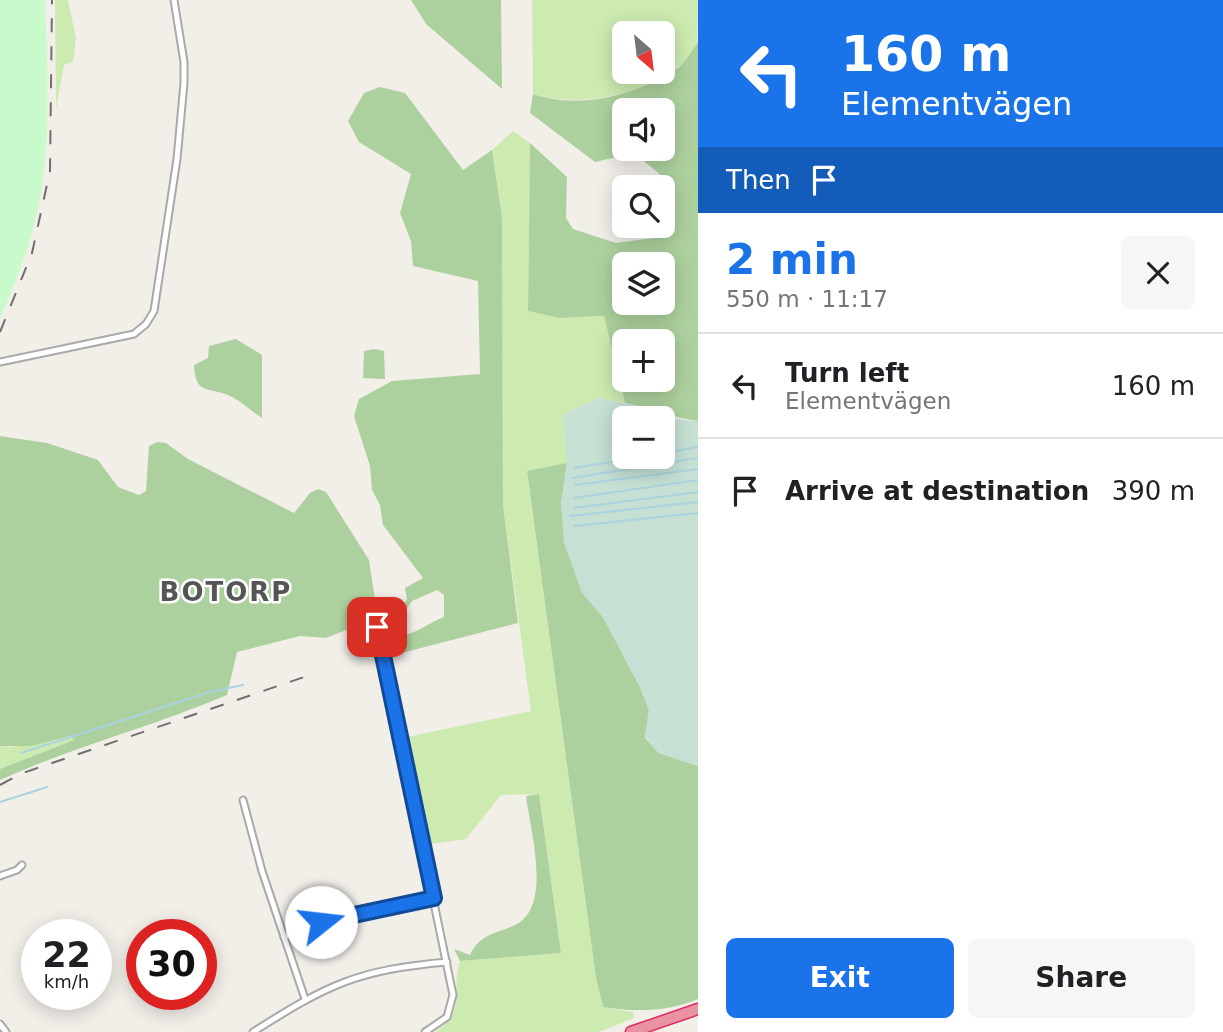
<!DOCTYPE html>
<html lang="en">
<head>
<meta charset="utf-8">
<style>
  :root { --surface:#fff; --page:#f6f6f6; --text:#202124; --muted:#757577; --line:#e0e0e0; --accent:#1a73e8 }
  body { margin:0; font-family:"DejaVu Sans",sans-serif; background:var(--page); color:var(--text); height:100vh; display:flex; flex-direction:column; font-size:26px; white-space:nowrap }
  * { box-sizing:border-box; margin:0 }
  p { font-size:23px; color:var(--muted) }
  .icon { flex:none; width:38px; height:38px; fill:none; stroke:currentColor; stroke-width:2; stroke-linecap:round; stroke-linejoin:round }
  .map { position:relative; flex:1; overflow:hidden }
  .details { display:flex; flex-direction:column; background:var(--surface); width:525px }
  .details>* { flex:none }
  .top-card { background:#1a73e8; color:#fff; overflow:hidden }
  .needle { width:46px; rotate:152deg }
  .fabs { position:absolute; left:612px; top:21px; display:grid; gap:14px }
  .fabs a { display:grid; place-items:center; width:63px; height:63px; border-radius:10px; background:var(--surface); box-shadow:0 4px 18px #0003; font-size:35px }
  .speed { position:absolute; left:21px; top:919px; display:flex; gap:14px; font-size:35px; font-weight:700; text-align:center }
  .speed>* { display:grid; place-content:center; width:91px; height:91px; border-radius:50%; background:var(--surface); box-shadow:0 4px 18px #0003; line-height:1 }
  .speed small { font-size:18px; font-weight:400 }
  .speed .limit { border:10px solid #d22; background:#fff; color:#111 }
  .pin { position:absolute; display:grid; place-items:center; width:60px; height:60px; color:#fff; margin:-30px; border-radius:14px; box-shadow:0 4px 10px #0006 }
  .me { position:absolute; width:77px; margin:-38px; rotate:74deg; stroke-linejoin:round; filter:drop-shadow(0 0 5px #0008) }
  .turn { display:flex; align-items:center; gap:24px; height:147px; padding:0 28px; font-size:32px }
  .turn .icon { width:91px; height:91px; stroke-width:2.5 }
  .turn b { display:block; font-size:49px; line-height:60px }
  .then { display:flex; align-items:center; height:66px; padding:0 28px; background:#0003; gap:14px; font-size:26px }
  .round { display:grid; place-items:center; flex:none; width:74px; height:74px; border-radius:10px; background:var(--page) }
  .headline { display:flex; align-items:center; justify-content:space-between; height:119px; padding:0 28px }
  h1 { font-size:42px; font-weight:800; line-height:52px; color:var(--accent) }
  .primary-button { display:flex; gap:14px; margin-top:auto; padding:14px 28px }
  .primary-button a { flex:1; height:80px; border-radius:10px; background:var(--accent); color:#fff; font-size:28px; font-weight:800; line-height:80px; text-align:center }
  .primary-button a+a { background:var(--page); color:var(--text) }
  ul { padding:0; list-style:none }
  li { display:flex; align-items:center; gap:21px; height:105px; padding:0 28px; border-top:2px solid var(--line) }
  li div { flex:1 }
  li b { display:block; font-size:26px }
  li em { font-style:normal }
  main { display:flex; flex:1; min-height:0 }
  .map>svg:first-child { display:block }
  .grass { fill:#cdebb0; fill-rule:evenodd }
  .forest { fill:#add19e; fill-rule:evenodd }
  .wetland { fill:#c6e0d4; fill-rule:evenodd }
  .park { fill:#c8facc }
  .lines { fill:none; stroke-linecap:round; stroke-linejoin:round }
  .stream { stroke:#aad3df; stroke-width:2 }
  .street-casing { stroke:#a9a9a9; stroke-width:9 }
  .highway-casing { stroke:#dc2a67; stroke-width:13 }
  .street { stroke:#fff; stroke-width:5 }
  .highway { stroke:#e892a2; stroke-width:10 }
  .rail { stroke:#707070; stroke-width:2; stroke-dasharray:14 14; stroke-linecap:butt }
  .route-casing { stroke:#114b97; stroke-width:18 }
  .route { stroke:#1a73e8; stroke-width:12 }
  .labels { text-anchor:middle; stroke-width:5; stroke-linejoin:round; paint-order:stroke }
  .district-label { font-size:26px; font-weight:bold; letter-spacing:2px; fill:#555; stroke:#fff }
</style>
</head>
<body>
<main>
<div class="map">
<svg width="698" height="1032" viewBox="0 0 698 1032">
  <rect width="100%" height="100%" fill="#f2efe9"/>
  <g class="grass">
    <path d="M55 0H68L76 39 73 62 64 65 56 109Z"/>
    <path d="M532 0H698C698 12 698 32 697 43 677 92 578 110 533 94ZM625 33H663V72H625Z"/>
    <path d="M513 131 530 143 528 311 559 318 604 316 625 403 598 398 563 415 567 463 527 472 596 978 603 1007 633 1012 634 1018 599 1032H436C468 1007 450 994 460 961L561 953 539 794 501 795 466 839 430 844 407 737 531 711 503 505 502 217 492 150Z"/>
    <path d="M70 736 74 740 0 769V746L10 747Z"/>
  </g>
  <g class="forest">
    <path d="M411 0H501L502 89 426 24Z"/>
    <path d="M698 42V421C673 418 651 408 625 403L604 316 559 318 528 311 530 143 567 177 566 218 573 229 616 243 654 238 672 218 673 185 634 153 595 162 530 113 533 94C579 110 639 95 678 68 686 62 692 50 698 42ZM625 110H663V149H625ZM625 264H663V303H625ZM625 341H663V380H625Z"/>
    <path d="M380 87 405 93 463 170 492 150 502 217 503 505 518 623 394 655 389 636C406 641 428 623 444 617V595L437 590 412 601 401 616 387 626 407 600 405 588 423 578 383 525 380 505 372 490 370 466 354 416 359 399 392 381 480 374 478 281 413 266 411 241 400 213 411 174 359 142 348 121 364 93Z"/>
    <path d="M236 339 262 355V418C251 411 240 400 228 395 207 387 195 394 194 365L208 358 209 346Z"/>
    <path d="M374 349 384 351 385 379 363 378 364 351Z"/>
    <path d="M0 436 47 443 98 460 118 487 139 495 146 491 149 446 157 442 166 443 188 459 294 513 310 493 318 489 326 492 369 560 375 600 359 606 351 628 326 638 300 636 237 652 227 695C152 727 75 746 0 780V769L74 740 70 736 31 746H0Z"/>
    <path d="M567 463 561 505 582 592 603 617 640 687 649 710 645 738 659 753 698 766V999C669 1012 633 1012 603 1007L596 978 527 471Z"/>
    <path d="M539 794 561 953 460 961 454 949 470 955C479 935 494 934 513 926 554 910 530 830 526 796Z"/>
  </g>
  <path class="wetland" d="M598 398 655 409 675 419 698 421V766L659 753 645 737 649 710 640 687 603 617 582 593 564 543 561 505 567 463 563 415ZM625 418H663V457H625Z"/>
  <path class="park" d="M0 0H45C47 74 53 149 35 221 27 255 14 286 0 318Z"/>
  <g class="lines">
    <g class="stream">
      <path d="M663 453 698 447"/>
      <path d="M574 468 641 457"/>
      <path d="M572 478 698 458"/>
      <path d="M575 485 698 469"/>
      <path d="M574 498 698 480"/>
      <path d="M574 508 698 492"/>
      <path d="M570 516 698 502"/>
      <path d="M574 526 698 513"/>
      <path d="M21 753 210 692 243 685"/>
      <path d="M0 802 47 787"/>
    </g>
    <defs>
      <g id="street">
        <path d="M0 362 134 334 146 324 154 311 177 159 184 83V62L174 0"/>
        <path d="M377 627 453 995 447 1017 425 1032"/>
        <path d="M243 800 262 871 305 999"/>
        <path d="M0 876 17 870 22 865"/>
        <path d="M284 937 349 914 434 898"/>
        <path d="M0 1024 6 1032"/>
        <path d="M253 1032C329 984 357 970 447 962"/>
      </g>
      <path id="highway" d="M631 1032 698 1009"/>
    </defs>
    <use href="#street" class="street-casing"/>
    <use href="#highway" class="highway-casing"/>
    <use href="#street" class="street"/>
    <use href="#highway" class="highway"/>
    <g class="rail">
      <path d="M0 332 32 253 50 171 52 0"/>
      <path d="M0 785 20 774 310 675"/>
    </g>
  </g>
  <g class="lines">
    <defs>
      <path id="route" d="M321 922 434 898 377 627"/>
    </defs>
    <use href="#route" class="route-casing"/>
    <use href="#route" class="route"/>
  </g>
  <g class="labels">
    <g class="district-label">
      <text x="226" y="601">BOTORP</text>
    </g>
  </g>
</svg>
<div class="fabs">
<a><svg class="needle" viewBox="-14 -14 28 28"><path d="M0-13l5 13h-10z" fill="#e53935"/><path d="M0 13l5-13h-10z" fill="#757577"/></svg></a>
<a><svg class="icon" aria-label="sound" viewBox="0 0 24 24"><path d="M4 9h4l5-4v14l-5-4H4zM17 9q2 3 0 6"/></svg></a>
<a><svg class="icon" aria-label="search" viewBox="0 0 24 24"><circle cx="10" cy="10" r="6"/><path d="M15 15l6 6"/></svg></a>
<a><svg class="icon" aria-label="layers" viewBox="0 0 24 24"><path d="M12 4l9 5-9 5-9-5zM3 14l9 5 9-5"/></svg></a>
<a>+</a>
<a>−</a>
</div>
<div class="speed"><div>22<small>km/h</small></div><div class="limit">30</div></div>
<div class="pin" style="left:377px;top:627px;background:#d93025"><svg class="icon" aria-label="arrive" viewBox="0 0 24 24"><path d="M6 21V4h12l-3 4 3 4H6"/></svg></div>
<svg class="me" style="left:321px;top:922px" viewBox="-20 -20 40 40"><circle r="19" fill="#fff"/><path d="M0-13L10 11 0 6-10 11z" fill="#1a73e8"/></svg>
</div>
<section class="details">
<div class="top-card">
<div class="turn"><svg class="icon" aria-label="left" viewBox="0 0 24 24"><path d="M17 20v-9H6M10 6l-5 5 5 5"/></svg><div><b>160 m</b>Elementvägen</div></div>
<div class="then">Then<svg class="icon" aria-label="arrive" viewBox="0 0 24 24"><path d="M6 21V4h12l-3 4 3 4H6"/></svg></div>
</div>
<div class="headline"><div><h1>2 min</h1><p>550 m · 11:17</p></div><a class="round"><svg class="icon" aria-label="close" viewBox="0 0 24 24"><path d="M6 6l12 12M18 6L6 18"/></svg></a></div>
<ul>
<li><svg class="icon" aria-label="left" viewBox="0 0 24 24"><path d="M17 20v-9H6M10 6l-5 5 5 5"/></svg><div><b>Turn left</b><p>Elementvägen</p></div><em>160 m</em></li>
<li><svg class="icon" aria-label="arrive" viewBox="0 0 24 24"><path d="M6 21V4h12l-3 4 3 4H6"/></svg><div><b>Arrive at destination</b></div><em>390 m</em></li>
</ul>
<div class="primary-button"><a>Exit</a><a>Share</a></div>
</section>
</main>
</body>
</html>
